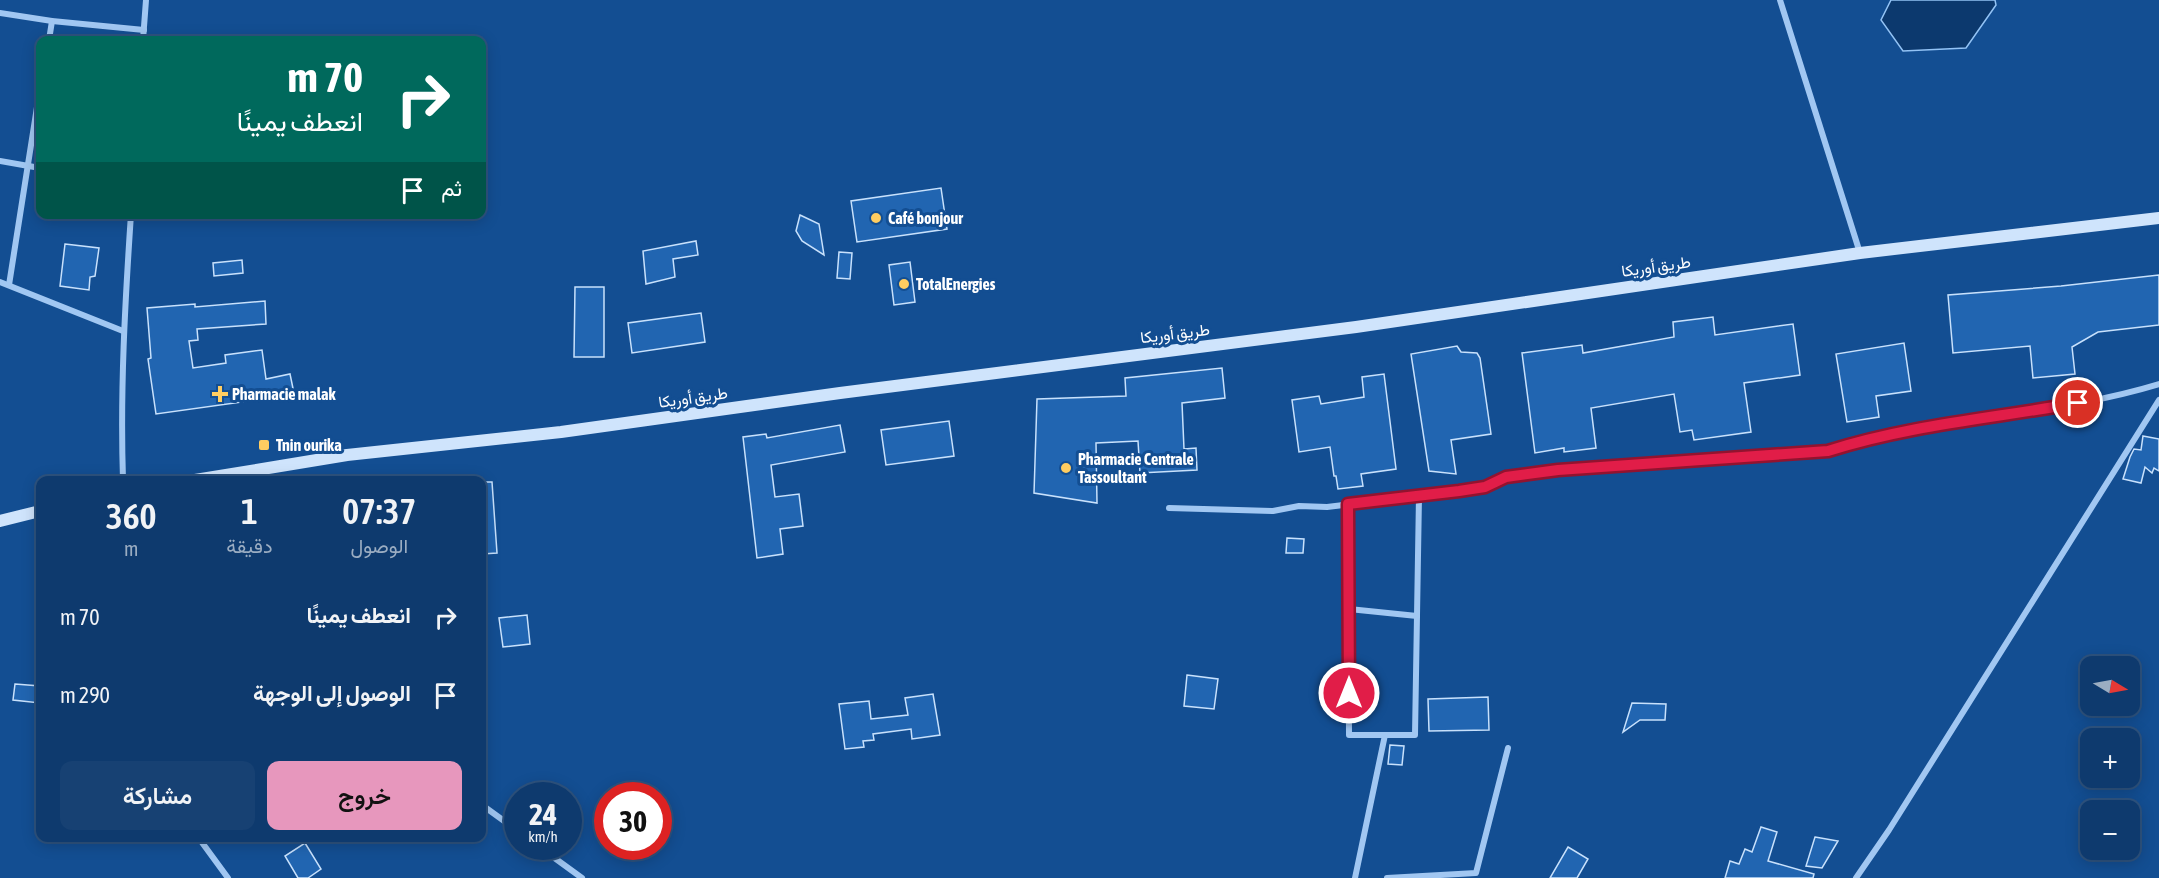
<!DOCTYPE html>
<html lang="ar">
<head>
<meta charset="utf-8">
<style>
  :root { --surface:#0e3a6e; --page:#174173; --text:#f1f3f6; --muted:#9badc2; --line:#2e5481; --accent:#e797bd }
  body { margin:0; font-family:"Asap Condensed",Vazirmatn,sans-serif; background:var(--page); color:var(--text); direction:rtl; height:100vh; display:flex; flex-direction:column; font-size:22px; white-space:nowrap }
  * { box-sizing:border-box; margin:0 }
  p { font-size:20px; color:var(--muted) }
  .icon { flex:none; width:33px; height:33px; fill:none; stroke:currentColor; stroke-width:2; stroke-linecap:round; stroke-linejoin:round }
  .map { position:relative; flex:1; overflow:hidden; direction:ltr }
  .drawer { position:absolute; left:36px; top:476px; width:450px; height:366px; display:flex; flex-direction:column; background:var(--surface); border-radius:12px; box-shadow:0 3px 15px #0003,0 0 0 2px var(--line); direction:rtl }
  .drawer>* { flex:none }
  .guide { position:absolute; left:36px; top:36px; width:450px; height:183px; border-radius:12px; box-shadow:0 3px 15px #0003,0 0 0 2px var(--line); direction:rtl; background:#00695c; color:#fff; overflow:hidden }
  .needle { width:39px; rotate:100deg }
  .tools { position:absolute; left:2080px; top:656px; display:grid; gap:12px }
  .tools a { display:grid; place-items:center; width:60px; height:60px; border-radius:12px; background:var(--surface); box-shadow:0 3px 15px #0003,0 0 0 2px var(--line); font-size:30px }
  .speed { position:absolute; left:504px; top:782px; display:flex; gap:12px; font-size:30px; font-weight:700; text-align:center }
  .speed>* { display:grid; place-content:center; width:78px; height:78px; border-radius:50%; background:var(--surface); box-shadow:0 3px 15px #0003,0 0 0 2px var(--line); line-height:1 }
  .speed small { font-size:15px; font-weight:400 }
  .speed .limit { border:9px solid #d22; background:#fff; color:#111 }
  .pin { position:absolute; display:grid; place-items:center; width:51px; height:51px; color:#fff; margin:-26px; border:3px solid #fff; border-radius:50%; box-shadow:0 2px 6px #0007 }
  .me { position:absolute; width:66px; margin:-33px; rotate:0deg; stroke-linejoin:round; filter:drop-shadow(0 0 4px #0008) }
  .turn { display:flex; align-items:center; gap:21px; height:126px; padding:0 24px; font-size:27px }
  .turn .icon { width:78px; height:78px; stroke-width:2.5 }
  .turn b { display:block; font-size:42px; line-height:51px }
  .then { display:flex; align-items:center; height:57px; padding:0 24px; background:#0003; gap:12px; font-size:22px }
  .eta { display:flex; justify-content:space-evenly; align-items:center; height:102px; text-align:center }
  .eta b { font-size:36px; font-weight:600; line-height:42px }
  .primary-button { display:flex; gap:12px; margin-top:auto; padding:12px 24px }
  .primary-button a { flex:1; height:69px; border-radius:12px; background:var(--accent); color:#111; font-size:24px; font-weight:600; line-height:69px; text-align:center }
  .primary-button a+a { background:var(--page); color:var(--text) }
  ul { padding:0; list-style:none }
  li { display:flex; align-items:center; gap:18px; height:78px; padding:0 24px }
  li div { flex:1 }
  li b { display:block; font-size:22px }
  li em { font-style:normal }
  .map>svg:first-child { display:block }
  .water { fill:#0c396e; stroke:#93c3f5; stroke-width:1.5 }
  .building { fill:#2165b1; stroke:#c8e1fc; stroke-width:1.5 }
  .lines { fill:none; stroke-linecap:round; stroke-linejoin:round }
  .street { stroke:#a1c7f2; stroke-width:6 }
  .secondary { stroke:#cfe4fc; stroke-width:12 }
  .route-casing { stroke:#92132f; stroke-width:15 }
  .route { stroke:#e11d48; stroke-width:10 }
  .poi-dot { fill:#ffcd61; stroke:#134e92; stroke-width:2 }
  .labels { text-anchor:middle; stroke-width:6; stroke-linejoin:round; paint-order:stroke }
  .poi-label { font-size:16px; font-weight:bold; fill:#fff; stroke:#134e92; text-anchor:start }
  .street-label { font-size:16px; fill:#fff; stroke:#134e92 }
</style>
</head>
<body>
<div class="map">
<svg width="2159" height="878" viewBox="0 0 2159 878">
  <rect width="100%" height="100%" fill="#134e92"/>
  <path class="water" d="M1891 0H1995L1996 5 1966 48 1903 51 1881 20Z"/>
  <g class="building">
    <path d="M941 188 947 229 857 242 851 201Z"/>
    <path d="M800 215 819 224 824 255 802 241 796 231Z"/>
    <path d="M696 241 698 255 673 259 675 277 646 284 643 251Z"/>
    <path d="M65 244 99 248 95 276 90 277 89 290 60 286Z"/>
    <path d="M839 252 852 253 850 279 837 278Z"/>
    <path d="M242 260 243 273 214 276 213 263Z"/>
    <path d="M910 262 915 302 894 305 889 265Z"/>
    <path d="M2159 275V325L2098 332 2072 347 2075 374 2033 378 2030 346 1953 353 1948 295 2061 286Z"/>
    <path d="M575 287H604V357H574Z"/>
    <path d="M265 301 266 324 197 329 198 340 189 341 193 368 226 363 225 355 262 350 266 379 290 374 295 398 279 401 278 397 156 414 148 359 151 358 147 308 195 304V307Z"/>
    <path d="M701 313 705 342 632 353 628 323Z"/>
    <path d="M1713 317 1715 335 1793 324 1800 375 1744 383 1751 432 1694 440 1692 430 1680 432 1674 394 1591 408 1596 448 1564 452V448L1535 453 1522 353 1582 345 1583 353 1674 337 1673 322Z"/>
    <path d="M1904 343 1911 391 1876 396 1879 417 1847 422 1836 354Z"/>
    <path d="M1457 346 1461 352 1477 353 1480 358 1491 434 1451 440 1456 474 1429 471 1411 354Z"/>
    <path d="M1222 368 1225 398 1182 403 1184 449 1196 448 1197 470 1140 473 1138 441 1096 443 1097 503 1034 493 1037 399 1126 396 1125 378Z"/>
    <path d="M1384 374 1396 469 1361 474 1363 486 1338 489 1336 476H1334L1330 447 1299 452 1292 400 1319 396 1321 404 1364 397 1362 377Z"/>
    <path d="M949 421 954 456 886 465 881 430Z"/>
    <path d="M840 425 845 452 771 465 775 497 799 494 803 526 780 529 783 554 757 558 743 437 766 434 767 438Z"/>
    <path d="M2143 436 2159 439V471L2154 468 2152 473 2145 467 2141 483 2123 479 2130 457 2134 449 2141 450Z"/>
    <path d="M482 482H492L497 553 482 554Z"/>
    <path d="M1287 538 1304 539 1303 553H1286Z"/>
    <path d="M527 615 530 644 503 647 499 618Z"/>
    <path d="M1187 675 1218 679 1214 709 1184 706Z"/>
    <path d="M15 684 40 686V703L13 700Z"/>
    <path d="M933 694 940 735 912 739 911 729 873 734 874 740 863 741 864 747 845 749 839 704 869 701 871 719 908 715 905 698Z"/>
    <path d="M1488 697 1489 730 1429 731 1428 699Z"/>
    <path d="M1632 703 1666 704 1665 720H1640L1623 732Z"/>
    <path d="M1390 745 1404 746 1402 765 1388 764Z"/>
    <path d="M1761 827 1777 832 1768 861 1814 874 1813 878H1725L1730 861 1739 864 1745 849 1752 852Z"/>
    <path d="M1815 837 1838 841 1822 868 1806 866Z"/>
    <path d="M305 843 321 869 308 878H298L285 856Z"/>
    <path d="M1568 847 1588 859 1577 878H1550Z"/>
  </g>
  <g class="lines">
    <g class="street">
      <path d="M1780 0 1860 253"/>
      <path d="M0 13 52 21 144 30"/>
      <path d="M49 40 52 21"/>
      <path d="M143 40 146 0"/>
      <path d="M0 161 40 168"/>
      <path d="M0 282 123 331"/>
      <path d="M9 285 40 88"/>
      <path d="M123 480C120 391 125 303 131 214"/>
      <path d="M1348 504 1349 735H1415L1419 496"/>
      <path d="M1169 508 1273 511 1299 506 1327 507 1459 491 1485 487 1506 477 1558 470 1828 451C1936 416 2051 417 2159 384"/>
      <path d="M1349 609 1417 616"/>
      <path d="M482 805 518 831"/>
      <path d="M198 837 228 878"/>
      <path d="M538 846 582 878"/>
      <path d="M1355 878 1385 735"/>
      <path d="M1387 878 1476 873 1508 748"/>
      <path d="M1856 878 1889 830 2159 400"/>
    </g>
    <g class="secondary">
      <path d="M195 480 347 455 561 432 840 393 1356 327 1860 253 2159 218"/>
      <path d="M0 521 40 511"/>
    </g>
  </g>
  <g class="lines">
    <defs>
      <path id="route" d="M1349 693 1348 504 1459 491 1485 487 1506 477 1558 470 1828 451C1909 425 1995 418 2078 403"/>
    </defs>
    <use href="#route" class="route-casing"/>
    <use href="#route" class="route"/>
  </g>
  <g class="poi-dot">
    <circle cx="876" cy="218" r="6"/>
    <circle cx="904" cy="284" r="6"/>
    <path d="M217 385h6v6h6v6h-6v6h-6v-6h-6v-6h6z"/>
    <rect x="258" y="439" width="12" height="12" rx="3"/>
    <circle cx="1066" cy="468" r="6"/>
  </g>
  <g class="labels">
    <g class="poi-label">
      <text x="888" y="224">Café bonjour</text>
      <text x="916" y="290">TotalEnergies</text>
      <text x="232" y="400">Pharmacie malak</text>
      <text x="276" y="451">Tnin ourika</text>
      <text x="1078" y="465">Pharmacie Centrale<tspan x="1078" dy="18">Tassoultant</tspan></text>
    </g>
    <g class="street-label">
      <text transform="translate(1656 266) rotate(-8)" y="6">طريق أوريكا</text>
      <text transform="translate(1175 333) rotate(-7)" y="6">طريق أوريكا</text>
      <text transform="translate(693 397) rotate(-8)" y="6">طريق أوريكا</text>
    </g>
  </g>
</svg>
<div class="tools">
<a><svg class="needle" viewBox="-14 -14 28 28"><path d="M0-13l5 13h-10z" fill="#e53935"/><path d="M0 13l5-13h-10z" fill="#9badc2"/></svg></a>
<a>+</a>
<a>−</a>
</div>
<div class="speed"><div>24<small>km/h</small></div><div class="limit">30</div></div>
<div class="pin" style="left:2078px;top:403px;background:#d93025"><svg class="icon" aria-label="arrive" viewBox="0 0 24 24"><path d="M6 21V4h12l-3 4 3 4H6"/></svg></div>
<svg class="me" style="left:1349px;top:693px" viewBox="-20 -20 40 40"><circle r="17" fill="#e11d48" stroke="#fff" stroke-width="3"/><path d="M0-11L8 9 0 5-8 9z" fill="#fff"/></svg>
<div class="guide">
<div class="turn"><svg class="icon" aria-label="right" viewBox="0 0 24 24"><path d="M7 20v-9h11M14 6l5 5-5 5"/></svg><div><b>70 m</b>انعطف يمينًا</div></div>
<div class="then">ثم<svg class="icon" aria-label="arrive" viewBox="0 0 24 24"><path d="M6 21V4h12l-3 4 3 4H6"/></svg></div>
</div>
<section class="drawer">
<div class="eta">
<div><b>07:37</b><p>الوصول</p></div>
<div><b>1</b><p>دقيقة</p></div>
<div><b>360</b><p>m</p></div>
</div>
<ul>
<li><svg class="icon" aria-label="right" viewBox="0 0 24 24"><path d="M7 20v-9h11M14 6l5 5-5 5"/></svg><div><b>انعطف يمينًا</b></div><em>70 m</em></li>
<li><svg class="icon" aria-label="arrive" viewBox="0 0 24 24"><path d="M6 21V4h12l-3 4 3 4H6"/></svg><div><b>الوصول إلى الوجهة</b></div><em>290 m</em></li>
</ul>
<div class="primary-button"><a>خروج</a><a>مشاركة</a></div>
</section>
</div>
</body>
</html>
